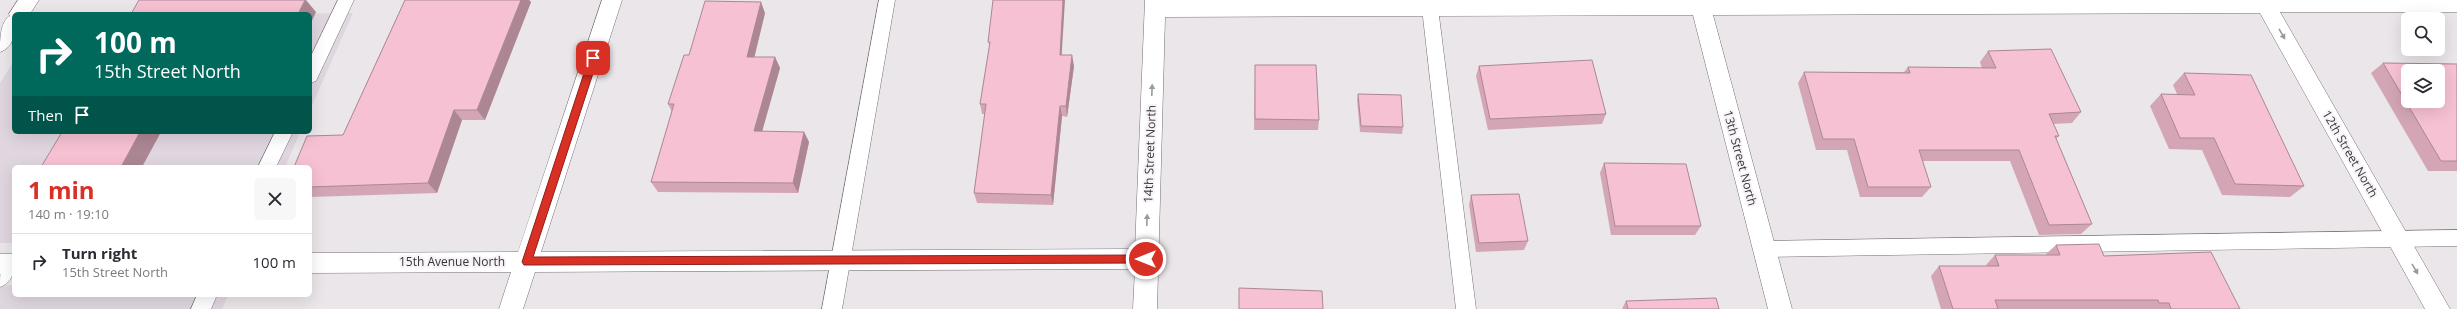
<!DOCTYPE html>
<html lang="en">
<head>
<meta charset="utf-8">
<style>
  :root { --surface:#fff; --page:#f7f7f7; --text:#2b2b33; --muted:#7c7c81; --line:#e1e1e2; --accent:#d93025 }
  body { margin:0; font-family:"Open Sans",sans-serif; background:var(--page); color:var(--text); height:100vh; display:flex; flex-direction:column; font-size:15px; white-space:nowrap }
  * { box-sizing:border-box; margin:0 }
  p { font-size:13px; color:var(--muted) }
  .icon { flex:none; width:22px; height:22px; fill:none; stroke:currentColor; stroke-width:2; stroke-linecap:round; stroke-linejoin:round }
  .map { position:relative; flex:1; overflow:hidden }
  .side { position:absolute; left:12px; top:165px; width:300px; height:132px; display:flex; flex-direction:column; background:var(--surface); border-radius:6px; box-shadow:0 4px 16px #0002 }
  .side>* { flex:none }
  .guide { position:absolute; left:12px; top:12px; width:300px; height:122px; border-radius:6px; box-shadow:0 4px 16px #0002; background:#00695c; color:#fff; overflow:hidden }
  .buttons { position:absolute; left:2401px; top:12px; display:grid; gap:8px }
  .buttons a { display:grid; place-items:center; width:44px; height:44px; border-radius:6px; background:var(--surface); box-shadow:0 4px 16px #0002; font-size:20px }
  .pin { position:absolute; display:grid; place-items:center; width:34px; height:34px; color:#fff; margin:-17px; border-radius:8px; box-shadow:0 2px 6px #0006 }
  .me { position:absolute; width:44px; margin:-22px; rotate:270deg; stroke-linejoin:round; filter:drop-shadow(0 0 3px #0008) }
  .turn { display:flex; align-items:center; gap:14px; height:84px; padding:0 16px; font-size:18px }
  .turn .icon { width:52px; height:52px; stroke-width:2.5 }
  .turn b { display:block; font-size:28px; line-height:34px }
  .then { display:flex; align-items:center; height:38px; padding:0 16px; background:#0003; gap:8px; font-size:15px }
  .round { display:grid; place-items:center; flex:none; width:42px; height:42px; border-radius:6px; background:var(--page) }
  .summary { display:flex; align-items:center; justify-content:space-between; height:68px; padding:0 16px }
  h1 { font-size:24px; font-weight:700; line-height:30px; color:var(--accent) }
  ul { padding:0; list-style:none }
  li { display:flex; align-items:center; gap:12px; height:56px; padding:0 16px; border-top:1px solid var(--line) }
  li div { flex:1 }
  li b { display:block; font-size:15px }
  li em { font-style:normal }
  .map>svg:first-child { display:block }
  .built { fill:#e0d6e0 }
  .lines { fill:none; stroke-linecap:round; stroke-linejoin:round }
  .lane-casing { stroke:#757175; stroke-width:1 }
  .street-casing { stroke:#757175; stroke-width:1 }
  .secondary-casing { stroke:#757175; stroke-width:1 }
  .lane { fill:#fff; fill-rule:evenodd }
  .street { fill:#fff; fill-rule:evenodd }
  .secondary { fill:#fff; fill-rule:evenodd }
  .wall { fill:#d4a6b5 }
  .shaded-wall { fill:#ac8793 }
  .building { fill:#f6c1d2; stroke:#ac8793; fill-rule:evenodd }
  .oneway { fill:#9a9a9a }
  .route { fill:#d93025; stroke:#8d1f18 }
  .labels { text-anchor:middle; stroke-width:4; stroke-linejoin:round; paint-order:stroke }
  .street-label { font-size:12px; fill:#363536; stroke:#f7f3f8 }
</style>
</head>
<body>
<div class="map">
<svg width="2457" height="309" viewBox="0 0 2457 309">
  <rect width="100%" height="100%" fill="#eae6ea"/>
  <g class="built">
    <path d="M353 13 310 110V14H281Z"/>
    <path d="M14 61V132H300L285 167H14V243H0V83Z"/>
    <path d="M14 285V295H228L222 309H0V286Z"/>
  </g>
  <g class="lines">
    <defs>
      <g id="lane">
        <path d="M338 0H354L316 81 310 83V58Z"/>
        <path d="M879 0H895L842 309H822Z"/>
        <path d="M1430 2 1436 3 1438 8 1476 309H1456L1422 8 1424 3Z"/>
        <path d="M275 132H293L276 167H258Z"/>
        <path d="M2457 230V246L1764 257 1757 255 1755 249 1757 243 1764 241Z"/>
        <path d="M9 256 14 258C14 270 14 282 0 287 0 275 0 260 9 256Z"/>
        <path d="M197 295H217L211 309H191Z"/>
      </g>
      <g id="street">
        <path d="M602 0H622L541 252 1135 249 1145 0H2457V12H2280L2450 309H2425L2260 13 1713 15 1792 309H1768L1693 15 1165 17 1157 309H1133L1135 269 535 272 523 309H499L511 272 310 273V253L518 252Z"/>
        <rect x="0" y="254" width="14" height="20"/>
      </g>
      <path id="secondary" d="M18 0H39L30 14H14C14 29 17 46 0 52 0 41 0 21 10 16L9 14Z"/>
    </defs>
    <use href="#lane" class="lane-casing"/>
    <use href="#street" class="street-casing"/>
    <use href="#secondary" class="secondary-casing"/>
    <use href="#lane" class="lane"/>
    <use href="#street" class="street"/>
    <use href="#secondary" class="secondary"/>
  </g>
  <g class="wall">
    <path d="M405 0H529L531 2 485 120H462L437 193 310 197V167L343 135Z"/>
    <path d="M765 13 754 57H775L780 68 762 132H804L809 142 798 193 658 192 651 182 672 112 668 104Z"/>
    <path d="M988 42 1062 55 1074 66 1067 117 1062 116 1053 205 977 203 974 193 985 114H982L980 104 990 46Z"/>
    <path d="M1988 51 2081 112 2072 123 2053 124 2059 136 2056 139 2092 224 2081 234 2039 235 2010 161H1922L1931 187 1922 197H1860L1847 150H1816L1798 83 1804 72H1904L1908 67 1982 68 1980 62Z"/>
    <path d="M2383 63 2457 64V171H2428L2371 73Z"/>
    <path d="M1255 65 1319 120 1318 130H1254Z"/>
    <path d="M1479 66 1606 114 1602 124 1488 130 1476 76Z"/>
    <path d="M2184 73 2304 186 2290 197 2222 195 2202 150 2169 149 2150 106 2161 94H2177L2173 85Z"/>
    <path d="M1358 94 1403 127 1402 134 1360 132 1357 100Z"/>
    <path d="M1604 163 1701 226 1695 235H1611L1600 173Z"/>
    <path d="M1471 195 1528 241 1524 250 1476 252 1469 205Z"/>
    <path d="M2056 245 2104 256 2240 309H1941L1931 276 1939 266H1987L1986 265 1995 255H2047L2046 254Z"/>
    <path d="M1626 301 1719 309H1622Z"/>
  </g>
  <g class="shaded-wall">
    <path d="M305 0H306L316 12 310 25V14H298Z"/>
    <path d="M521 0H529L531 2 485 120 477 110Z"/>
    <path d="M1063 0H1065L1061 66 1060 55Z"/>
    <path d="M761 2 765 13 752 67 747 57Z"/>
    <path d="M1072 55 1074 66 1067 117 1066 106Z"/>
    <path d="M775 57 780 68 759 142 754 131Z"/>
    <path d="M1060 106 1062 116 1053 205 1051 195Z"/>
    <path d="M454 110 462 120 437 193 428 183Z"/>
    <path d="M140 132H161L142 167H121Z"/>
    <path d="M804 132 809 142 798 193 793 183Z"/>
  </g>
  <g class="building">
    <path d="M139 0H305L298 14H131Z"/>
    <path d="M405 0H521L477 110H454L428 183 310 187V167H294L307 136 343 135Z"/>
    <path d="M993 0H1063L1060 55H1072L1066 106H1060L1051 195 974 193 986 104H980L990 42H988Z"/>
    <path d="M705 1 761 2 747 57H775L754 131 804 132 793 183 651 182 674 104H668L684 55H689Z"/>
    <path d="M2051 49 2081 112 2049 114 2059 136H2055L2092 224 2049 225 2019 150H1919L1931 187H1868L1854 139H1823L1804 72 1910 73 1908 67 1996 68 1988 51Z"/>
    <path d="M1592 60 1606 114 1490 119 1479 66Z"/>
    <path d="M2383 63 2457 64V161H2441ZM2408 71H2438V101H2408Z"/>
    <path d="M1255 65H1316L1319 120 1255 119Z"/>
    <path d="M2184 73 2251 75 2304 186 2235 184 2214 138H2180L2161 94 2195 95Z"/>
    <path d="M1358 94 1401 95 1403 127 1361 126Z"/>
    <path d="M62 132H140L121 167H41Z"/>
    <path d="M1604 163 1686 164 1701 226H1615Z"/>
    <path d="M1519 194 1528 241 1479 243 1471 195Z"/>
    <path d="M2099 244 2104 256 2211 252 2240 309H2171L2169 303H2159L2158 300H1995L1998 309H1953L1939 266H1999L1995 255H2060L2056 245Z"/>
    <path d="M1239 288 1322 291 1323 309H1239Z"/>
    <path d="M1716 298 1719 309H1628L1626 301Z"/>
  </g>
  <defs><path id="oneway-solid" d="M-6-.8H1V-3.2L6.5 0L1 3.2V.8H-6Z"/></defs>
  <g class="oneway">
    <use href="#oneway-solid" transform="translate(2282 34) rotate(60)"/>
    <use href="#oneway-solid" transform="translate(1152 90) rotate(-88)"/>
    <use href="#oneway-solid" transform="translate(1147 220) rotate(-88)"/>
    <use href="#oneway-solid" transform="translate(2415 269) rotate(60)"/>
  </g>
  <path class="route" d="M593 55 598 58 533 257 1146 255 1151 259 1146 263 524 265 522 262 589 58Z"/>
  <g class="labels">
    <g class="street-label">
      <text transform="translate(1150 154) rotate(-88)" y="4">14th Street North</text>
      <text transform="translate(2350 154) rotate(60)" y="4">12th Street North</text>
      <text transform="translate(1740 158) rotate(75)" y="4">13th Street North</text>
      <text x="452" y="266">15th Avenue North</text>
    </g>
  </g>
</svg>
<div class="buttons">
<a><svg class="icon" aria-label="search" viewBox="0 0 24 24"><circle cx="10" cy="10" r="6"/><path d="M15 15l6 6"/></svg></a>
<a><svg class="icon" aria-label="layers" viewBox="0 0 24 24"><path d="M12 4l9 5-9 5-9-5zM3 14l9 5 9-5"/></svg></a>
</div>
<div class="pin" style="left:593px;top:58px;background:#d93025"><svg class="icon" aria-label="arrive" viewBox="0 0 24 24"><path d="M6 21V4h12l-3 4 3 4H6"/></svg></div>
<svg class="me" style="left:1146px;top:259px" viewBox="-20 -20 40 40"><circle r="17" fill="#d93025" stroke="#fff" stroke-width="3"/><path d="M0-11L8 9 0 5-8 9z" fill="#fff"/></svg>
<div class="guide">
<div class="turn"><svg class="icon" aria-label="right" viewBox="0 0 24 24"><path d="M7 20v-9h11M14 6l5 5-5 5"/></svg><div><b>100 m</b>15th Street North</div></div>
<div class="then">Then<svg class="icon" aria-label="arrive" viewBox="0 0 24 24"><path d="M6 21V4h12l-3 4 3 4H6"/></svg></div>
</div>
<section class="side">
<div class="summary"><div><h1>1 min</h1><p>140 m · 19:10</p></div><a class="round"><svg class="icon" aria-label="close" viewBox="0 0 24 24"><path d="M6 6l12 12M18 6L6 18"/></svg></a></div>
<ul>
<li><svg class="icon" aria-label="right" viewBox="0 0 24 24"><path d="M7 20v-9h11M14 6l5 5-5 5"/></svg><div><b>Turn right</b><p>15th Street North</p></div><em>100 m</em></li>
</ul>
</section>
</div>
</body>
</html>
